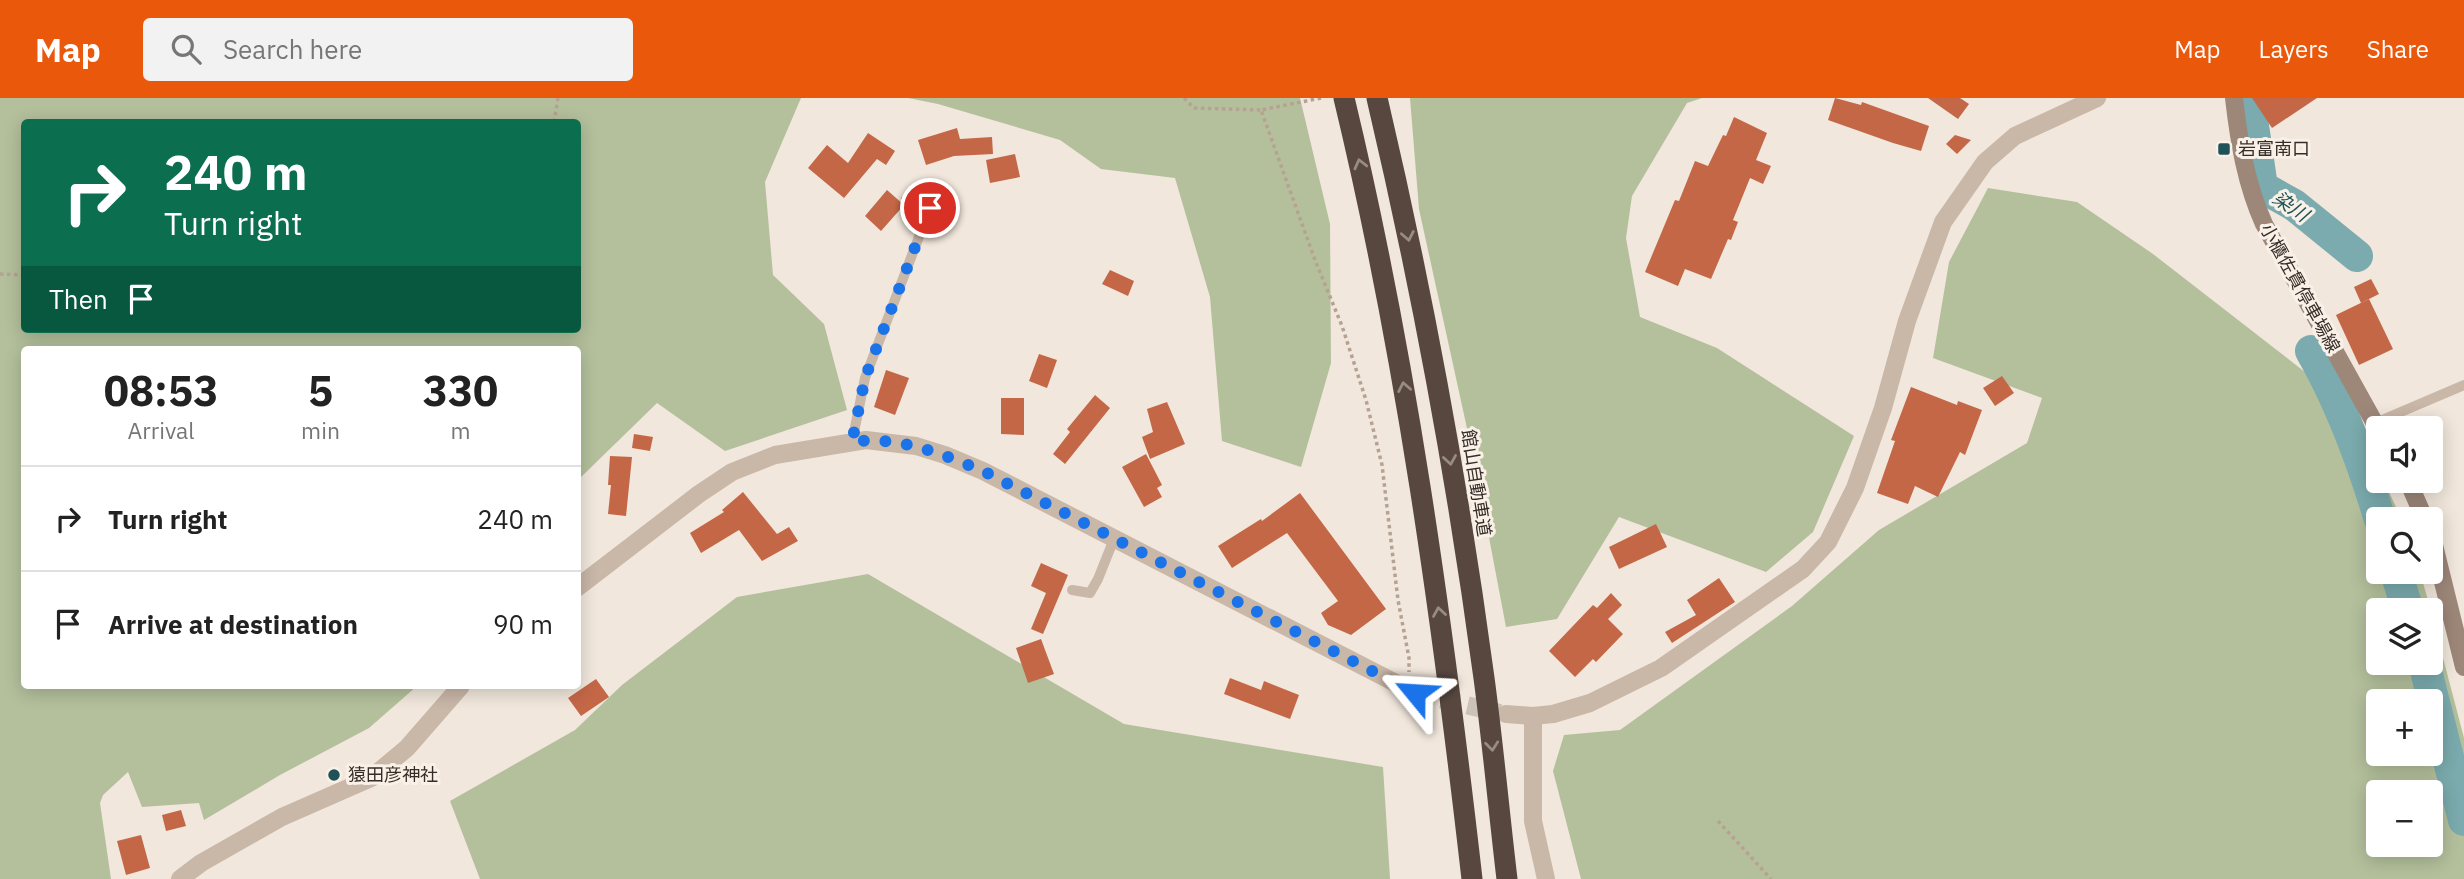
<!DOCTYPE html>
<html lang="en">
<head>
<meta charset="utf-8">
<style>
  :root { --surface:#fff; --page:#f2f2f2; --text:#222; --muted:#767676; --line:#e0e0e0; --accent:#ea580c }
  body { margin:0; font-family:"IBM Plex Sans","Noto Sans JP",sans-serif; background:var(--page); color:var(--text); height:100vh; display:flex; flex-direction:column; font-size:26px; white-space:nowrap }
  * { box-sizing:border-box; margin:0 }
  p { font-size:23px; color:var(--muted) }
  .icon { flex:none; width:38px; height:38px; fill:none; stroke:currentColor; stroke-width:2; stroke-linecap:round; stroke-linejoin:round }
  .map { position:relative; flex:1; overflow:hidden }
  .side { position:absolute; left:21px; top:248px; width:560px; height:343px; display:flex; flex-direction:column; background:var(--surface); border-radius:7px; box-shadow:0 4px 18px #0003 }
  .side>* { flex:none }
  .top-card { position:absolute; left:21px; top:21px; width:560px; height:214px; border-radius:7px; box-shadow:0 4px 18px #0003; background:#0b6e4f; color:#fff; overflow:hidden }
  .fabs { position:absolute; left:2366px; top:318px; display:grid; gap:14px }
  .fabs a { display:grid; place-items:center; width:77px; height:77px; border-radius:7px; background:var(--surface); box-shadow:0 4px 18px #0003; font-size:35px }
  .pin { position:absolute; display:grid; place-items:center; width:60px; height:60px; color:#fff; margin:-30px; border:4px solid #fff; border-radius:50%; box-shadow:0 2px 7px #0007 }
  .me { position:absolute; width:77px; margin:-38px; rotate:297deg; stroke-linejoin:round; filter:drop-shadow(0 0 5px #0008) }
  .turn { display:flex; align-items:center; gap:24px; height:147px; padding:0 28px; font-size:32px }
  .turn .icon { width:91px; height:91px; stroke-width:2.5 }
  .turn b { display:block; font-size:49px; line-height:60px }
  .then { display:flex; align-items:center; height:66px; padding:0 28px; background:#0003; gap:14px; font-size:26px }
  .eta { display:flex; justify-content:space-evenly; align-items:center; height:119px; text-align:center }
  .eta b { font-size:42px; font-weight:800; line-height:49px }
  ul { padding:0; list-style:none }
  li { display:flex; align-items:center; gap:21px; height:105px; padding:0 28px; border-top:2px solid var(--line) }
  li div { flex:1 }
  li b { display:block; font-size:26px }
  li em { font-style:normal }
  header { display:flex; align-items:center; gap:42px; box-sizing:border-box; height:98px; padding:0 35px; background:var(--accent); color:#fff }
  header strong { font-size:33px }
  nav { display:flex; gap:38px; margin-inline-start:auto; font-size:24px }
  .search { width:490px; height:63px; background:var(--page); display:flex; align-items:center; gap:18px; box-sizing:border-box; padding:0 24px; border-radius:7px; color:var(--muted); font-size:26px }
  .map>svg:first-child { display:block }
  .green { fill:#b4c09c; fill-rule:evenodd }
  .lines { fill:none; stroke-linecap:round; stroke-linejoin:round }
  .river { stroke:#7babae; stroke-width:32 }
  .building { fill:#c46747 }
  .tertiary-tunnel { stroke:#ccc2b8; stroke-width:18; stroke-dasharray:18 9; stroke-linecap:butt }
  .path { stroke:#b5a292; stroke-width:3.5; stroke-dasharray:3.5 3.5; stroke-linecap:butt }
  .service { stroke:#c9b7a8; stroke-width:10 }
  .minor { stroke:#c9b7a8; stroke-width:18 }
  .tertiary { stroke:#c9b7a8; stroke-width:18 }
  .secondary { stroke:#9d8779; stroke-width:18 }
  .motorway { stroke:#57473f; stroke-width:21 }
  .oneway { stroke:#988b83 }
  .route { stroke:#1a73e8; stroke-width:12; stroke-dasharray:0 21.6 }
  .poi-dot { fill:#1e5257; stroke:#f9f1e8; stroke-width:2.5 }
  .labels { text-anchor:middle; stroke-width:6; stroke-linejoin:round; paint-order:stroke }
  .poi-label { font-size:18px; fill:#362d28; stroke:#f9f1e8; text-anchor:start }
  .street-label { font-size:18px; fill:#362d28; stroke:#f9f1e8 }
  .water-label { font-size:19px; font-style:italic; fill:#1e5257; stroke:#f9f1e8 }
</style>
</head>
<body>
<header>
<strong>Map</strong>
<div class="search"><svg class="icon" aria-label="search" viewBox="0 0 24 24"><circle cx="10" cy="10" r="6"/><path d="M15 15l6 6"/></svg>Search here</div>
<nav><a>Map</a><a>Layers</a><a>Share</a></nav>
</header>
<div class="map">
<svg width="2464" height="781" viewBox="0 0 2464 781">
  <rect width="100%" height="100%" fill="#f1e7dc"/>
  <g class="green">
    <path d="M0 0H801L765 84 773 177 824 226 847 312 725 353 657 305 578 382V252H24V588H417L369 630 280 677 204 722 199 705 142 709 128 674 103 697 100 705 111 781H0ZM24 24H578V231H24Z"/>
    <path d="M908 0H1300L1330 126 1331 265 1301 369 1222 343 1210 199 1175 80 1101 71 1060 42 938 6Z"/>
    <path d="M1410 0H1702L1687 5 1632 98 1626 140 1640 219 1717 250 1854 338 1813 434 1766 474 1619 419 1557 521 1506 529 1477 376 1419 111Z"/>
    <path d="M1988 90 2077 104 2153 156 2350 309 2378 371V383H2384L2402 422H2378V474H2420L2431 513H2378V565H2431V514L2464 640V781H1581L1553 673 1564 637 1620 632 1792 508 1879 432 2027 345 2042 300 1933 260 1949 164ZM2378 604H2431V656H2378ZM2378 695H2431V747H2378Z"/>
    <path d="M868 476 1124 626 1383 669 1390 781H480L450 703 575 632 622 587 737 499Z"/>
  </g>
  <g class="lines">
    <g class="river">
      <path d="M2249 0 2262 89 2294 107 2357 158"/>
      <path d="M2311 253C2341 305 2363 365 2380 422"/>
      <path d="M2396 474 2408 513"/>
      <path d="M2424 565 2464 722"/>
    </g>
  </g>
  <g class="building">
    <path d="M1835 0 1861 7 1862 4 1929 28 1921 53 1893 45 1828 22Z"/>
    <path d="M1928 0H1960L1969 6 1958 21Z"/>
    <path d="M2252 0H2317L2272 30Z"/>
    <path d="M1734 19 1767 35 1756 62 1771 68 1763 86 1750 80 1733 122 1738 124 1731 142 1728 141 1711 181 1685 171 1678 188 1645 174 1675 102 1679 103 1695 63 1708 68 1723 37 1726 38Z"/>
    <path d="M957 30 960 41 992 39 993 56 954 58 926 67 918 42Z"/>
    <path d="M868 35 895 53 886 67 877 61 844 100 808 70 827 47 848 65Z"/>
    <path d="M1955 37 1971 42 1957 56 1946 46Z"/>
    <path d="M1015 56 1020 79 990 85 986 62Z"/>
    <path d="M913 89 925 101 913 112 901 100Z"/>
    <path d="M887 92 904 107 881 133 865 118Z"/>
    <path d="M1110 172 1134 183 1128 198 1102 186Z"/>
    <path d="M2371 181 2379 196 2361 205 2354 189Z"/>
    <path d="M2369 201 2393 251 2359 267 2336 217Z"/>
    <path d="M1039 256 1057 262 1047 290 1029 283Z"/>
    <path d="M886 272 909 280 895 317 874 309Z"/>
    <path d="M2002 278 2014 295 1995 308 1983 290Z"/>
    <path d="M1911 289 1957 307 1958 303 1982 312 1965 357 1960 354 1938 399 1915 388 1908 406 1877 395 1895 343 1891 342Z"/>
    <path d="M1095 297 1110 310 1065 366 1053 356 1070 334 1067 331Z"/>
    <path d="M1001 300H1024V337L1001 336Z"/>
    <path d="M1167 304 1185 346 1150 361 1142 339 1153 334 1147 311Z"/>
    <path d="M634 336 653 339 650 353 632 350Z"/>
    <path d="M1146 356 1162 387 1157 390 1162 399 1144 409 1122 369Z"/>
    <path d="M610 358 632 359 626 418 608 416 611 387H608Z"/>
    <path d="M743 394 777 436 789 429 798 443 762 463 739 432 701 455 690 435 724 414 722 412Z"/>
    <path d="M1300 395 1386 511 1351 537 1328 527 1321 515 1338 503 1287 435 1232 470 1218 448 1261 421 1262 423Z"/>
    <path d="M1656 426 1667 449 1619 471 1609 449Z"/>
    <path d="M1041 465 1068 477 1043 536 1031 531 1046 495 1031 488Z"/>
    <path d="M1719 480 1735 504 1672 545 1665 534 1696 517 1687 502Z"/>
    <path d="M1611 495 1622 507 1608 521 1623 536 1596 564 1593 561 1575 579 1549 553 1593 507 1597 510Z"/>
    <path d="M1041 541 1054 576 1028 585 1016 550Z"/>
    <path d="M1230 580 1261 592 1264 583 1299 597 1290 621 1224 596Z"/>
    <path d="M596 581 609 599 581 618 568 600Z"/>
    <path d="M181 712 186 728 166 733 162 717Z"/>
    <path d="M141 737 150 770 126 777 117 743Z"/>
  </g>
  <g class="lines">
    <path class="tertiary-tunnel" d="M1415 595 1500 615"/>
    <g class="path">
      <path d="M1184 0 1194 10 1261 12"/>
      <path d="M1321 0 1261 12 1315 162 1342 228 1366 302 1382 367 1398 502 1409 560V574"/>
      <path d="M554 24 558 0"/>
      <path d="M0 176 24 177"/>
      <path d="M1718 723 1771 781"/>
    </g>
    <g class="service">
      <path d="M2375 325 2464 287"/>
      <path d="M852 344 865 280 930 110"/>
      <path d="M1072 492 1090 495 1098 481 1114 441"/>
    </g>
    <path class="minor" d="M1533 618V723L1546 781"/>
    <g class="tertiary">
      <path d="M578 489 699 396 732 374 775 357 866 342 916 348 945 357 983 373 1415 595"/>
      <path d="M1506 616 1533 618 1553 616 1590 605 1661 570 1803 471 1828 444 1855 390 1883 310 1907 223 1943 124 1985 64 2015 38 2097 0"/>
      <path d="M180 781 201 765 282 719 371 680 407 650 461 588"/>
    </g>
    <g class="secondary">
      <path d="M2234 0C2239 44 2246 86 2264 126L2378 331"/>
      <path d="M2408 383 2425 422"/>
      <path d="M2431 435 2464 569"/>
    </g>
    <g class="motorway">
      <path d="M1344 0C1406 257 1442 519 1472 781"/>
      <path d="M1377 0C1422 191 1458 386 1484 580 1493 647 1499 714 1507 781"/>
    </g>
  </g>
  <defs><path id="oneway-chevron" d="M-2-3.5L2.5 0L-2 3.5" fill="none" stroke-width="1.6" stroke-linecap="round" stroke-linejoin="round" transform="scale(1.75)"/></defs>
  <g class="oneway">
    <use href="#oneway-chevron" transform="translate(1360 66) rotate(-104)"/>
    <use href="#oneway-chevron" transform="translate(1408 138) rotate(79)"/>
    <use href="#oneway-chevron" transform="translate(1404 289) rotate(-101)"/>
    <use href="#oneway-chevron" transform="translate(1450 362) rotate(81)"/>
    <use href="#oneway-chevron" transform="translate(1439 514) rotate(-99)"/>
    <use href="#oneway-chevron" transform="translate(1492 648) rotate(84)"/>
  </g>
  <g class="lines">
    <path class="route" d="M930 110 865 280 852 344C897 337 942 356 983 373L1415 595"/>
  </g>
  <g class="poi-dot">
    <rect x="2217" y="44" width="14" height="14" rx="3.5"/>
    <circle cx="334" cy="677" r="7"/>
  </g>
  <g class="labels">
    <g class="poi-label">
      <text x="2238" y="57">岩富南口</text>
      <text x="348" y="683">猿田彦神社</text>
    </g>
    <g class="street-label">
      <text transform="translate(2300 190) rotate(61)" y="6">小櫃佐貫停車場線</text>
      <text transform="translate(1476 385) rotate(81)" y="6">館山自動車道</text>
    </g>
    <g class="water-label">
      <text transform="translate(2291 108) rotate(34)" y="7">染川</text>
    </g>
  </g>
</svg>
<div class="fabs">
<a><svg class="icon" aria-label="sound" viewBox="0 0 24 24"><path d="M4 9h4l5-4v14l-5-4H4zM17 9q2 3 0 6"/></svg></a>
<a><svg class="icon" aria-label="search" viewBox="0 0 24 24"><circle cx="10" cy="10" r="6"/><path d="M15 15l6 6"/></svg></a>
<a><svg class="icon" aria-label="layers" viewBox="0 0 24 24"><path d="M12 4l9 5-9 5-9-5zM3 14l9 5 9-5"/></svg></a>
<a>+</a>
<a>−</a>
</div>
<div class="pin" style="left:930px;top:110px;background:#d93025"><svg class="icon" aria-label="arrive" viewBox="0 0 24 24"><path d="M6 21V4h12l-3 4 3 4H6"/></svg></div>
<svg class="me" style="left:1415px;top:595px" viewBox="-20 -20 40 40"><path d="M0-17L14 15 0 8-14 15z" fill="#1a73e8" stroke="#fff" stroke-width="4"/></svg>
<div class="top-card">
<div class="turn"><svg class="icon" aria-label="right" viewBox="0 0 24 24"><path d="M7 20v-9h11M14 6l5 5-5 5"/></svg><div><b>240 m</b>Turn right</div></div>
<div class="then">Then<svg class="icon" aria-label="arrive" viewBox="0 0 24 24"><path d="M6 21V4h12l-3 4 3 4H6"/></svg></div>
</div>
<section class="side">
<div class="eta">
<div><b>08:53</b><p>Arrival</p></div>
<div><b>5</b><p>min</p></div>
<div><b>330</b><p>m</p></div>
</div>
<ul>
<li><svg class="icon" aria-label="right" viewBox="0 0 24 24"><path d="M7 20v-9h11M14 6l5 5-5 5"/></svg><div><b>Turn right</b></div><em>240 m</em></li>
<li><svg class="icon" aria-label="arrive" viewBox="0 0 24 24"><path d="M6 21V4h12l-3 4 3 4H6"/></svg><div><b>Arrive at destination</b></div><em>90 m</em></li>
</ul>
</section>
</div>
</body>
</html>
